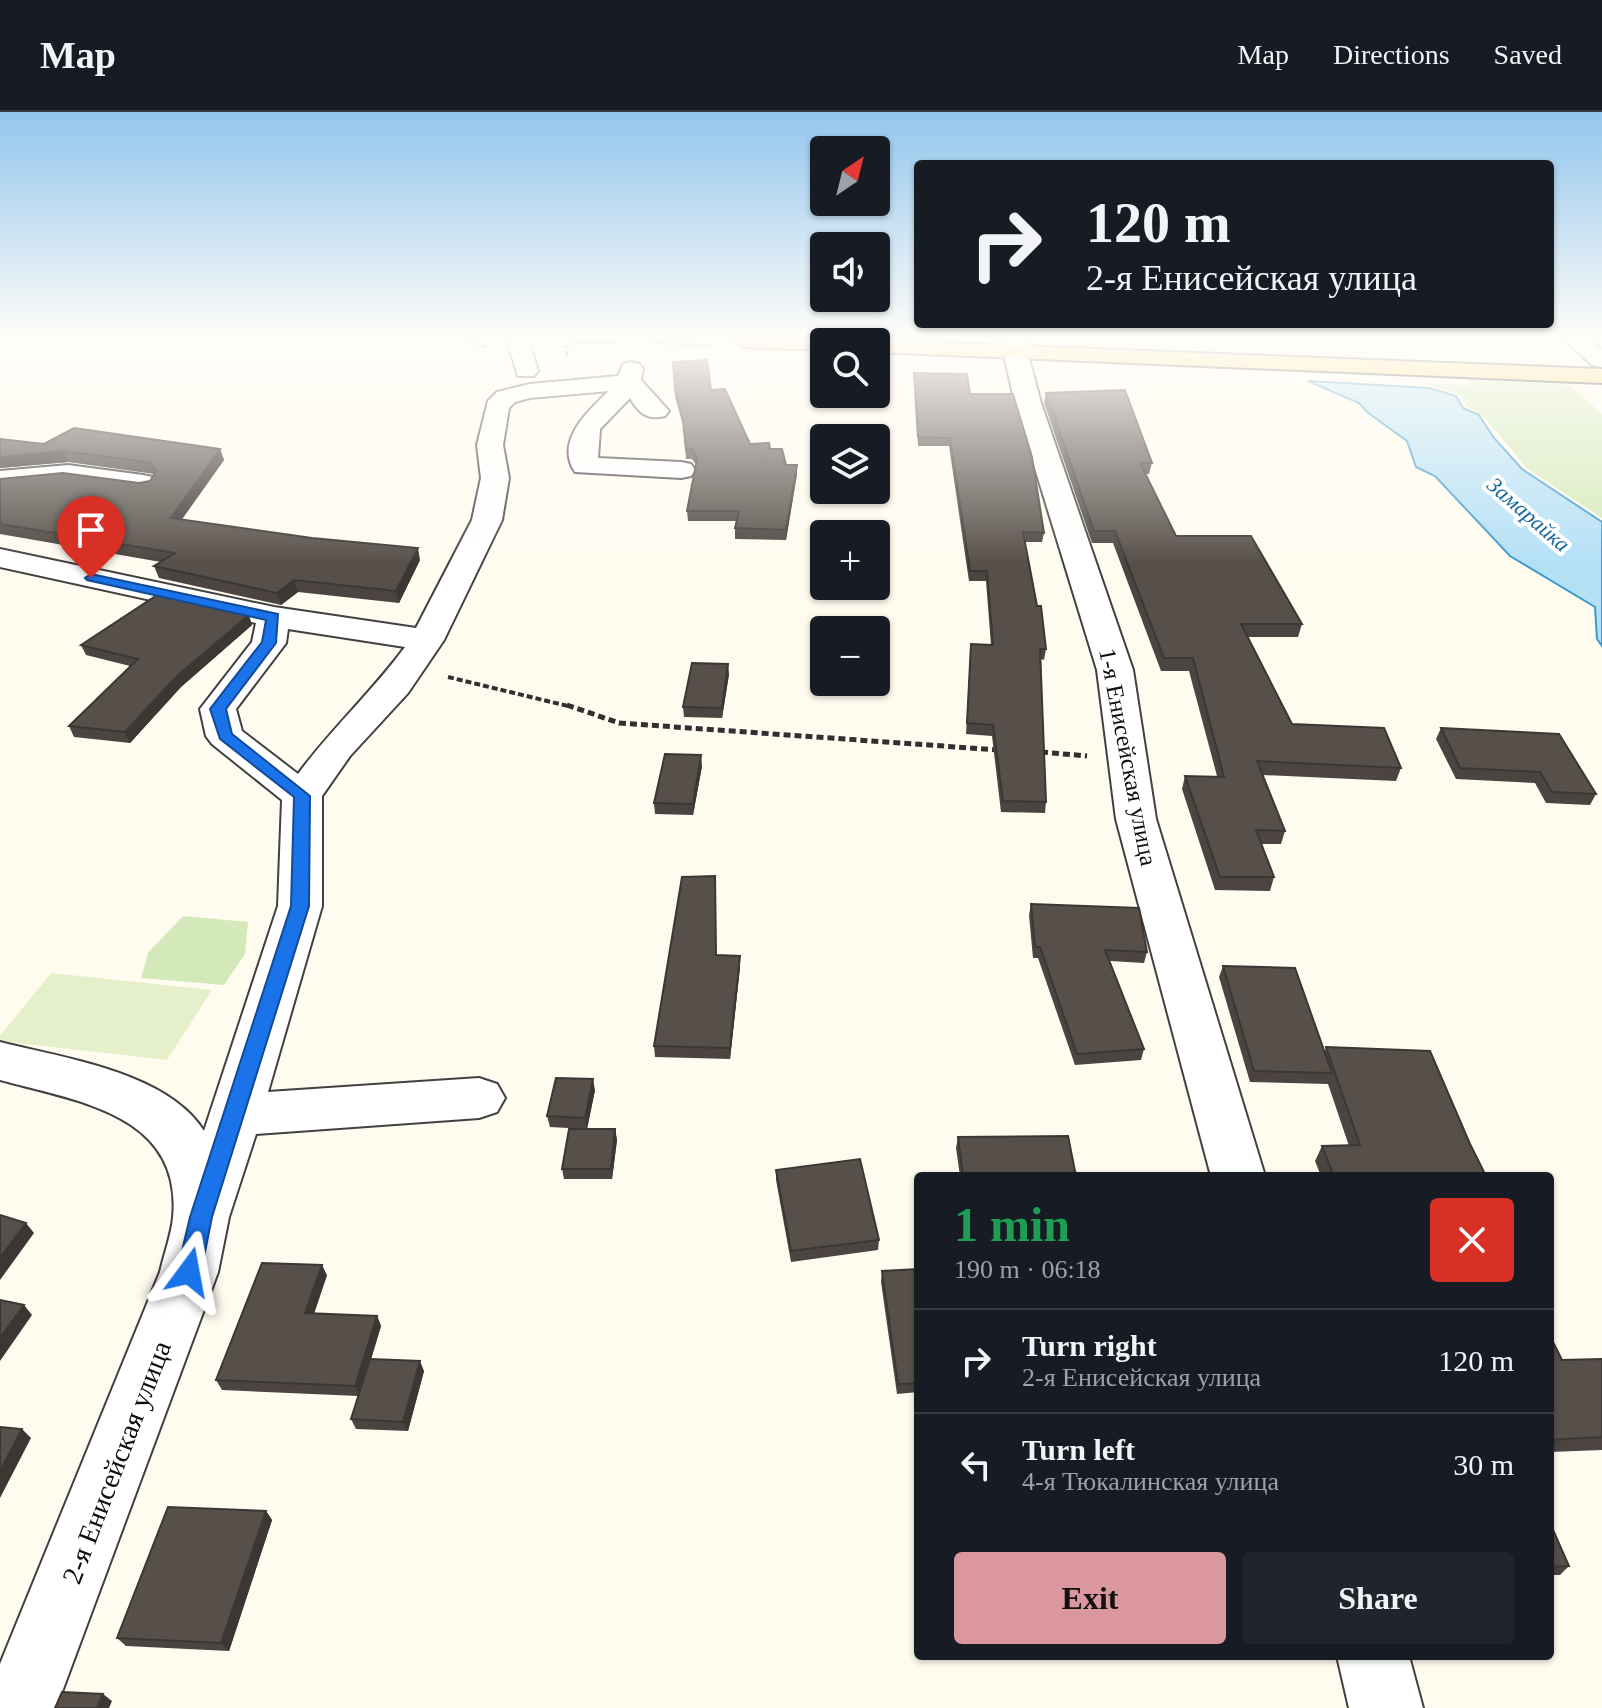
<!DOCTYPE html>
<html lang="en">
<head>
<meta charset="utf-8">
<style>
  :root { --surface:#171b24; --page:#20242c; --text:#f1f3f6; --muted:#9ea1a6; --line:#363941; --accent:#da979e }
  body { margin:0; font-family:"Times New Roman",serif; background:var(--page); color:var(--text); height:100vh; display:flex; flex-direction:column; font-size:30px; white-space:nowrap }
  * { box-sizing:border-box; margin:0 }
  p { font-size:26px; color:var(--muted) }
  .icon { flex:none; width:44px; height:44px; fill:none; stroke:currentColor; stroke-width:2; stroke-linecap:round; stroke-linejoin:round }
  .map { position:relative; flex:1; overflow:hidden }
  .panel { position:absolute; left:914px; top:1060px; width:640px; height:488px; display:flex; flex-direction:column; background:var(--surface); border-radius:8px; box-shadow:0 2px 6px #0004 }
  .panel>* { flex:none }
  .top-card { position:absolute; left:914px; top:48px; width:640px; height:168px; border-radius:8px; box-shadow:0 2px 6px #0004; background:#171b24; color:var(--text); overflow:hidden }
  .needle { width:52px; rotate:35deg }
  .fabs { position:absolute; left:810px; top:24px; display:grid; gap:16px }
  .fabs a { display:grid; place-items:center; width:80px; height:80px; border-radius:8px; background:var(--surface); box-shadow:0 2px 6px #0004; font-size:40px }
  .pin { position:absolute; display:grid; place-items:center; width:68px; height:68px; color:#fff; margin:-82px -34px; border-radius:50% 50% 50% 0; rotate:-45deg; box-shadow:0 0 8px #0007 }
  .pin .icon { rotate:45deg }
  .me { position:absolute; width:88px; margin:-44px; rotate:13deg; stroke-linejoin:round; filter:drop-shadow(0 0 6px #0008) }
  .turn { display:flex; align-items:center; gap:28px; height:168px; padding:0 40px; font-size:36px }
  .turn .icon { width:104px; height:104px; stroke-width:2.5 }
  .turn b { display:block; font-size:56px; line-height:68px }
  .round { display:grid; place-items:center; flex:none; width:84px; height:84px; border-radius:8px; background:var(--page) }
  .summary { display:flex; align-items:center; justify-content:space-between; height:136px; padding:0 40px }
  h1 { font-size:48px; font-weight:700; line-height:60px; color:#1e9e55 }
  .action { display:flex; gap:16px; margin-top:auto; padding:16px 40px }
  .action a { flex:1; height:92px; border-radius:8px; background:var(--accent); color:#111; font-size:32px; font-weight:700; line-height:92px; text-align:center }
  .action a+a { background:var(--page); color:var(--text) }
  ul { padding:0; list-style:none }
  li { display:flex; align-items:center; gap:24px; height:104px; padding:0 40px; border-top:2px solid var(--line) }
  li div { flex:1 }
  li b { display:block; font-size:30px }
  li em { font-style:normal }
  header { display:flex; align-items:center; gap:48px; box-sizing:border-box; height:112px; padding:0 40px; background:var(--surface); border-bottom:2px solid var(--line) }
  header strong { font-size:38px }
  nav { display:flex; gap:44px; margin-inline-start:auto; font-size:28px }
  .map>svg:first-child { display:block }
  .green { fill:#d4e9b9 }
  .pitch { fill:#e5f0cb }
  .water { fill:#b4e0f6; stroke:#3b98cd; stroke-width:2 }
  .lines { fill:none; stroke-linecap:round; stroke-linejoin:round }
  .minor-casing { stroke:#414141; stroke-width:4 }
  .major-casing { stroke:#1f1f1f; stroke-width:4 }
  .path-far2 { stroke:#303030; stroke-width:3; stroke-dasharray:5 2; stroke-linecap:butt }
  .path-far1 { stroke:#303030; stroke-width:4; stroke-dasharray:6 3; stroke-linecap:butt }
  .path { stroke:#303030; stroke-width:5; stroke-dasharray:7 4; stroke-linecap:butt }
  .minor { fill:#fff; fill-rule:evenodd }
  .major { fill:#f8cf67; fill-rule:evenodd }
  .wall { fill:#4b4440 }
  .shaded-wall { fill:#3d3734 }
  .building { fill:#574f4a; stroke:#3d3734; stroke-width:2 }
  .route { fill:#1a73e8; stroke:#114b97; stroke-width:2 }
  .labels { text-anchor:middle; stroke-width:8; stroke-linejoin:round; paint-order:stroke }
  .far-water-label { font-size:22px; font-style:italic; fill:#1769a0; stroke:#fff }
  .street-label { font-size:24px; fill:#0e0e0e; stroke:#fff }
  .near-street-label { font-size:28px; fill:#0e0e0e; stroke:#fff }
</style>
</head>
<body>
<header>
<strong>Map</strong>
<nav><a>Map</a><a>Directions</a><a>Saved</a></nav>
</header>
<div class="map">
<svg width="1602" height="1596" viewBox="0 0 1602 1596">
  <rect width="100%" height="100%" fill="#fffbef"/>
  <g class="green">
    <path d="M1469 268 1560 272 1571 275 1602 302V406L1528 357 1484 305 1468 296 1461 283 1422 271 1472 273Z"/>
    <path d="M183 804 248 810 245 842 224 873 141 866 148 841Z"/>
  </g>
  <path class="pitch" d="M51 861 212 878 167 948 0 929V924Z"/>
  <path class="water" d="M1308 269 1429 276 1456 284 1463 296 1479 303 1494 326 1522 357 1602 410V534L1597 527 1595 495 1510 444 1435 364 1416 355 1407 329 1367 300 1359 291Z"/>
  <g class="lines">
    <defs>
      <g id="minor">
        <path d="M507 228H529L538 259 534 264H518Z"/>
        <path d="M1005 228H1027V239L1041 291 1133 558 1156 707 1265 1064H1211L1116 707 1097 558 1015 291 1003 239Z"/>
        <path d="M1565 228H1590L1602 238V255L1592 253Z"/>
        <path d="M631 250 639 252 643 257 641 268 669 299 665 304C647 309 638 300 630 286L600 317 598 346 681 350 691 352 695 358 691 364 681 366 575 360C554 329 589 298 609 279L530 286 515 290 509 296 503 333 509 366 502 408 444 528 408 581 350 644 322 684V794L268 980 479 966 497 972 505 986 497 1000 479 1006 256 1022 229 1105 218 1160 56 1596H0V1552L160 1160C164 1142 171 1124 173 1106 183 1002 77 989 0 968V930C63 946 167 960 204 1019L278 794 282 688 212 632 206 624 200 597 252 530 256 511 0 455V437L274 495 416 516 472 408 481 366 477 333 488 289 497 280 530 272 618 264 623 252ZM288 517 405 535C372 580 331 617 298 662L242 619 236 597 286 531Z"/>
        <path d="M68 353 143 363 153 365 157 371 153 377 143 379 68 369 0 375V359Z"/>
        <path d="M1337 1544H1409L1423 1596H1349Z"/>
      </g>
      <g id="major">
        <path d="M733 228H833L835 230H824V238L744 235Z"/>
        <path d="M868 228 1602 257V271L876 240V230Z"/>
      </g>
    </defs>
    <use href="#minor" class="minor-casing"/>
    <use href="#major" class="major-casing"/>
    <g class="path-far2">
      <path d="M468 228 486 236"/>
      <path d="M652 231 710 233"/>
      <path d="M567 244 566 235 573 231 618 230"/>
    </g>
    <path class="path-far1" d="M448 565 572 595"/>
    <g class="path">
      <path d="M567 593 619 611 999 638"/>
      <path d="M1041 640 1087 644"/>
    </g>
    <use href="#minor" class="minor"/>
    <use href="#major" class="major"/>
  </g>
  <g class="wall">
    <path d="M673 250 711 278 750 332 770 337 786 353H797V362L786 428 735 427V416L737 409H688L687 399 696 353 692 347H686L684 317 675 285Z"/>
    <path d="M914 261 970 282 1044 421 1042 430H1025L1046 537 1044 548 1041 547 1046 690 1045 701 1001 700 992 624 966 622 970 543 991 533 986 469H969L949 334H918Z"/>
    <path d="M1046 281 1152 351 1149 362H1145L1176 424 1302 512 1298 525H1247L1292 612 1401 656 1396 669 1263 663 1285 719 1281 732H1261L1274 765 1270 779 1215 778 1182 677 1185 664H1217L1189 559H1161L1113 431H1092L1044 291Z"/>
    <path d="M0 327 44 332 220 337 224 348 182 407 420 448 399 491 298 480 281 493 159 466 154 454 161 450 0 422V367L139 371 150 369 154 362 68 350 0 356Z"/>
    <path d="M252 513 181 575 130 631 74 625 69 614 130 554 86 543 81 533Z"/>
    <path d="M729 562 722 606 684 605 683 595Z"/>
    <path d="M1441 616 1596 682 1590 693 1546 691 1535 671 1456 667 1436 627Z"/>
    <path d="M702 654 693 703 655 702 654 691Z"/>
    <path d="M1031 792 1147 840 1144 851 1110 849 1144 937 1141 948 1075 953 1038 846H1033L1029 803Z"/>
    <path d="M716 843 740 855 730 947 655 945 654 934Z"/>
    <path d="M1223 854 1325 939 1326 935 1470 1032 1486 1064H1321L1315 1049 1322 1034H1349L1328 972 1250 970 1219 865Z"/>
    <path d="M595 978 587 1017 550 1015 547 1004Z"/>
    <path d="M615 1017 617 1028 612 1067H564L562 1057Z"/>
    <path d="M958 1025 1076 1064H960L956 1036Z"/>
    <path d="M776 1058 879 1128 878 1138 791 1150 776 1068Z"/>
    <path d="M918 1157V1280L897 1282 881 1170 882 1159Z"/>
    <path d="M327 1163 314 1201 377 1204 381 1214 371 1247 424 1259 408 1319 356 1317 351 1307 358 1284 222 1278 216 1268Z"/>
    <path d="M1550 1224 1562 1248 1602 1247V1338L1550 1340Z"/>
    <path d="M266 1399 272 1408 229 1539 126 1534 117 1526Z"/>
    <path d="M1550 1411 1569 1454 1560 1463H1550Z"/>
  </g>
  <g class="shaded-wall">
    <path d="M220 337 224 348 175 417 171 406Z"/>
    <path d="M64 339 68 350 0 356V345Z"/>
    <path d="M797 353V362L786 428V418Z"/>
    <path d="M418 436 420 448 399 491 396 479Z"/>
    <path d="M294 468 298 480 281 493 277 481Z"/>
    <path d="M249 503 252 513 181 575 130 631 125 620 177 564Z"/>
    <path d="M728 552 729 562 722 606V596Z"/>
    <path d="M701 643 702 654 693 703V692Z"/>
    <path d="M740 844V855L730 947V936Z"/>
    <path d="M593 967 595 978 587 1017 585 1006Z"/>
    <path d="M615 1017 617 1028 612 1067 611 1057Z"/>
    <path d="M26 1111 34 1121 0 1168V1146Z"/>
    <path d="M322 1153 327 1163 311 1211 305 1201Z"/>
    <path d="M24 1193 32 1203 0 1249V1226Z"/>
    <path d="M377 1204 381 1214 360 1284 355 1274Z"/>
    <path d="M420 1249 424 1259 408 1319 403 1310Z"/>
    <path d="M22 1317 31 1326 0 1386V1359Z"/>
    <path d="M266 1399 272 1408 229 1539 221 1531Z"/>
    <path d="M103 1582 112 1589 109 1596H97Z"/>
  </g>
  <g class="building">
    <path d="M707 248 711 278 725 277 750 332 769 331 770 337H782L786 353H797L786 418 735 416 739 399H687L697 347 692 337 686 338 683 308 675 276 673 250Z"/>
    <path d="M914 261 967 262 970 282H1013L1032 345 1044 421 1023 420 1037 494H1041L1046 537H1040L1046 690 1003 689 993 613 967 611 971 532 993 533 987 459H970L950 326 918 325Z"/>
    <path d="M1125 278 1152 351H1140L1176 424H1251L1302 512H1241L1292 612 1384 616 1401 656 1257 649 1285 719 1256 718 1274 765H1220L1185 664 1224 665 1193 546H1164L1115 419H1094L1046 281Z"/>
    <path d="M74 316 220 337 171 406 312 426 418 436 396 479 294 468 277 481 154 454 175 441 0 412V367L63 361 139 371 150 369 156 359 150 351 139 349 64 339 0 345V327L44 332Z"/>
    <path d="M157 483 249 503 177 564 125 620 69 614 138 547 81 533Z"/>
    <path d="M692 551 728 552 722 596 683 595Z"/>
    <path d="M1441 616 1559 622 1596 682 1552 680 1540 660 1460 656Z"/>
    <path d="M665 642 701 643 693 692 654 691Z"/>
    <path d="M715 764 716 843 740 844 730 936 654 934 682 765Z"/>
    <path d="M1031 792 1139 796 1147 840 1105 838 1144 937 1077 942 1040 835H1035Z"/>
    <path d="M1223 854 1295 856 1332 961 1254 959Z"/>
    <path d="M1326 935 1430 939 1470 1032 1486 1064H1334L1322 1034 1360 1033Z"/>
    <path d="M556 966 593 967 585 1006 547 1004Z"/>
    <path d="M569 1017H615L611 1057H562Z"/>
    <path d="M1068 1024 1076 1064H963L958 1025Z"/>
    <path d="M860 1047 879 1128 791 1139 776 1058Z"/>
    <path d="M0 1103 26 1111 0 1146Z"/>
    <path d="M262 1151 322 1153 305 1201 377 1204 355 1274 216 1268Z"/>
    <path d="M918 1157V1271L898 1272 882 1159Z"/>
    <path d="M0 1188 24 1193 0 1226Z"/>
    <path d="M1550 1224 1562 1248 1602 1247V1325L1550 1328Z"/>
    <path d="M370 1247 420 1249 403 1310 351 1307Z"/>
    <path d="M0 1315 22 1317 0 1359Z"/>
    <path d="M168 1395 266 1399 221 1531 117 1526Z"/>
    <path d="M1550 1411 1569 1454 1550 1455Z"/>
    <path d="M62 1580 103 1582 97 1596H55Z"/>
  </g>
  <linearGradient id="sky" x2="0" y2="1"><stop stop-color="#93c6ee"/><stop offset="0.5" stop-color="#fffdf8"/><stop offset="1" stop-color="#fffdf8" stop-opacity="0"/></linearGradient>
  <rect width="1602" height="452" fill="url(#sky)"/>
  <path class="route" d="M91 462 278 502 276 531 226 597 232 622 310 684 309 794 212 1105 201 1160 197 1168 189 1171 180 1168 177 1160 190 1105 291 794 294 685 220 627 210 597 262 530 266 508 87 468 85 466Z"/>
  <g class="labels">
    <g class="far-water-label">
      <text transform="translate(1529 402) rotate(41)" y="8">Замарайка</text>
    </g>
    <g class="street-label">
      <text transform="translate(1128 645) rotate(79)" y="8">1-я Енисейская улица</text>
    </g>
    <g class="near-street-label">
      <text transform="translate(116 1350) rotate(-69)" y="10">2-я Енисейская улица</text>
    </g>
  </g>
</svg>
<div class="fabs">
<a><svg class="needle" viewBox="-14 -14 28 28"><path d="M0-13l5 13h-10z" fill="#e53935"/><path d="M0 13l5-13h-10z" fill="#9ea1a6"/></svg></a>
<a><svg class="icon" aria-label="sound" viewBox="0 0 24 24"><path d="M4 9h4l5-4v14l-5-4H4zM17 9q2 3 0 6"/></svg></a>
<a><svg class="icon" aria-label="search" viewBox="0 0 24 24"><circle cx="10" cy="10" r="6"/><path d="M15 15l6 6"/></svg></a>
<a><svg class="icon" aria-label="layers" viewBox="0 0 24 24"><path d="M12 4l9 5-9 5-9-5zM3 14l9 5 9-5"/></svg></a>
<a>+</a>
<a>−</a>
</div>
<div class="pin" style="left:91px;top:466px;background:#d93025"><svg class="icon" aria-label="arrive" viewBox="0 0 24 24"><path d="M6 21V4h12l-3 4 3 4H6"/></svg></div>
<svg class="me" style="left:189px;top:1160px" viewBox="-20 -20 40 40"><path d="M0-17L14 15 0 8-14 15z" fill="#1a73e8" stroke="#fff" stroke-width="4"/></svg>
<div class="top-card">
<div class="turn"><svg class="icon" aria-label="right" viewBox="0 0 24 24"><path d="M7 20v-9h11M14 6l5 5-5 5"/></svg><div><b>120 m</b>2-я Енисейская улица</div></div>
</div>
<section class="panel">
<div class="summary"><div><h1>1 min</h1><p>190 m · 06:18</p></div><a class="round" style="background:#d93025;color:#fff"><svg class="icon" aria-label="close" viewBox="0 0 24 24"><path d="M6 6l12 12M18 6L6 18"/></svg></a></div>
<ul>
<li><svg class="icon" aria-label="right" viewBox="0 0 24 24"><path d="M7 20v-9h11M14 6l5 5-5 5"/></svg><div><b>Turn right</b><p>2-я Енисейская улица</p></div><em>120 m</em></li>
<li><svg class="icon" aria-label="left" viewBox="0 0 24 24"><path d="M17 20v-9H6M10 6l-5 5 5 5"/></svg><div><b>Turn left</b><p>4-я Тюкалинская улица</p></div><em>30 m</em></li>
</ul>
<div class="action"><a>Exit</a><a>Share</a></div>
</section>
</div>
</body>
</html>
